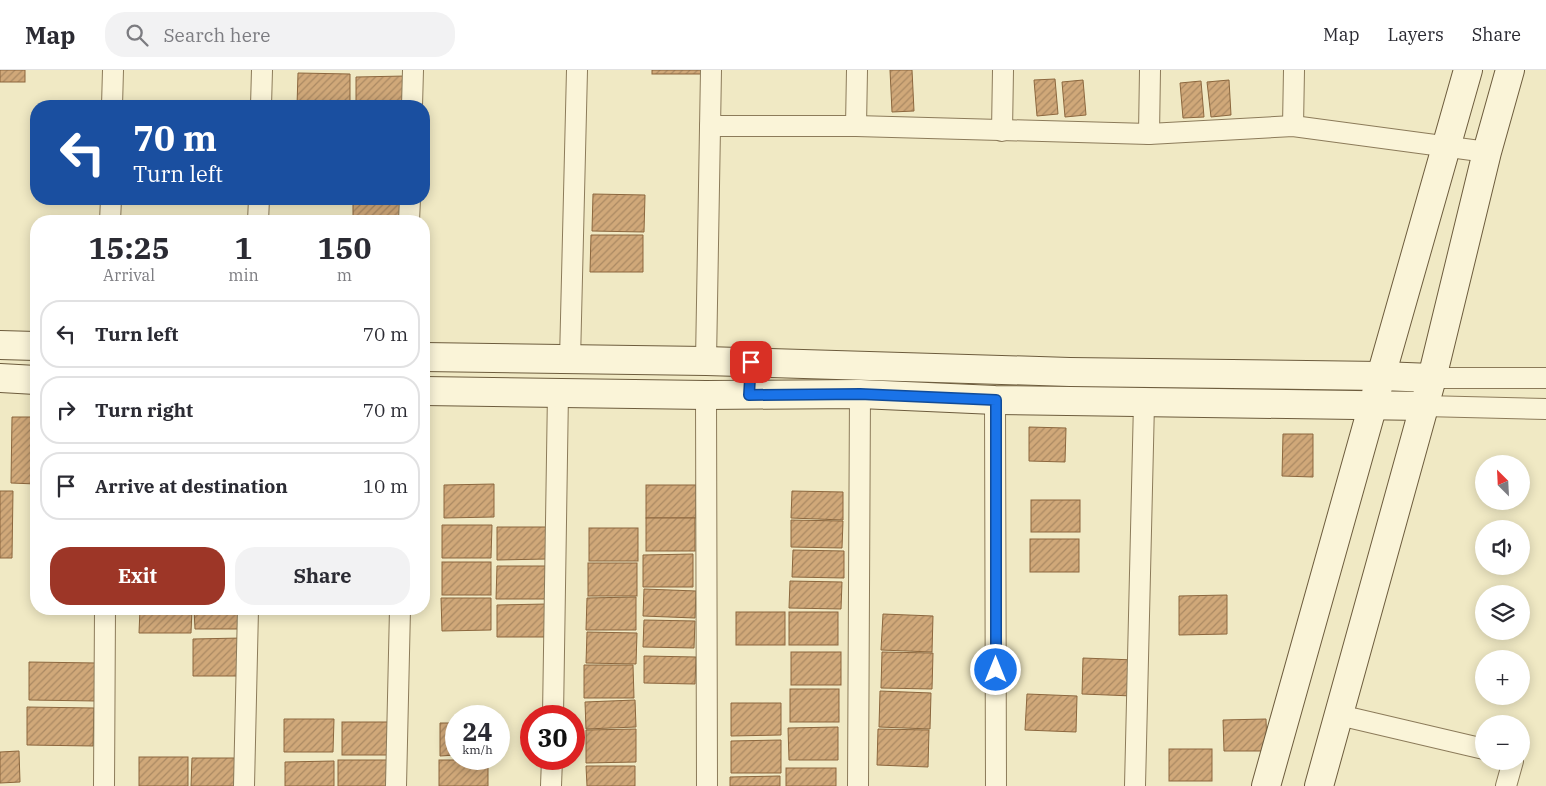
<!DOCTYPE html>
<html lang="en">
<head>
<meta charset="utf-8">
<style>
  :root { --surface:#fff; --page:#f2f2f3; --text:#2b2b33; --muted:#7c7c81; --line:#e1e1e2; --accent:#9d3627 }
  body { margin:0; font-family:"IBM Plex Serif",serif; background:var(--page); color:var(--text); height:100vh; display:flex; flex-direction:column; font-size:19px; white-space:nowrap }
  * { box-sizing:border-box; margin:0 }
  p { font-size:16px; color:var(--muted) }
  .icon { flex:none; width:28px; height:28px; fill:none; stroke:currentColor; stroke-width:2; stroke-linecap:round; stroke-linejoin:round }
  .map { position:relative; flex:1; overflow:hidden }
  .side { position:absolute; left:30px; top:145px; width:400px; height:400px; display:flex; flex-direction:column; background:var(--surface); border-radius:20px; box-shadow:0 2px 12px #0003 }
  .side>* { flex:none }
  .banner { position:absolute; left:30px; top:30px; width:400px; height:105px; border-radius:20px; box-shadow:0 2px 12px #0003; background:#1a4fa0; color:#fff; overflow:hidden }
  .needle { width:32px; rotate:336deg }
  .fabs { position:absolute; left:1475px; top:385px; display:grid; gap:10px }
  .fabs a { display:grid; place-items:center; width:55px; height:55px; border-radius:50%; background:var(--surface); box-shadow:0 2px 12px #0003; font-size:25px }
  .speed { position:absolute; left:445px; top:635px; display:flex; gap:10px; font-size:25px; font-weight:700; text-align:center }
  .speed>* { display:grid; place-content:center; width:65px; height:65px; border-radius:50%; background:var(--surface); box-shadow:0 2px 12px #0003; line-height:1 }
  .speed small { font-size:12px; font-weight:400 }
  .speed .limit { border:8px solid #d22; background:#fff; color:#111 }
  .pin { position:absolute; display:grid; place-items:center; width:42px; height:42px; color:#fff; margin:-21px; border-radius:10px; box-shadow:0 2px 8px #0006 }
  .me { position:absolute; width:55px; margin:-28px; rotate:0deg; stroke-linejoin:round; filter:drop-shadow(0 0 4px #0008) }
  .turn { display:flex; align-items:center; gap:18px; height:105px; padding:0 20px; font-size:22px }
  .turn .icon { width:65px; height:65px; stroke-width:2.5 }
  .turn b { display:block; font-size:35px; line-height:42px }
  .eta { display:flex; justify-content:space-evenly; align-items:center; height:85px; text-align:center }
  .eta b { font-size:30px; font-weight:800; line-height:35px }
  .button { display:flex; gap:10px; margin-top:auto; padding:10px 20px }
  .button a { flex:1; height:58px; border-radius:20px; background:var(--accent); color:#fff; font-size:20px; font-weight:800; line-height:58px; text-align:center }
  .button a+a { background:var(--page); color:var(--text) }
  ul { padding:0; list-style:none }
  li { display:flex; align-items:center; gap:15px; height:68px; margin:0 10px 8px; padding:0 10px; border:2px solid var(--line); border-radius:20px }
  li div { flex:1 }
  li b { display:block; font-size:19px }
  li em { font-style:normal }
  header { display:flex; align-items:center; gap:30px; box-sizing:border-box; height:70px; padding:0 25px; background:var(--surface); border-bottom:1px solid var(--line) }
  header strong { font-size:24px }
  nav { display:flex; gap:28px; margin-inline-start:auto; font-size:18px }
  .search { width:350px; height:45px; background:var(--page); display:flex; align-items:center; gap:12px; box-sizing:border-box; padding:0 18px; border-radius:20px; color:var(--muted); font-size:19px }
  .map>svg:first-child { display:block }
  .building { fill:url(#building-hatch); stroke:#8c673e }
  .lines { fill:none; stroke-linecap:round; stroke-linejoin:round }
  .street-casing { stroke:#8c7b5a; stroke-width:22 }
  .secondary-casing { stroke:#6d5c3d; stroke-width:30 }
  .street { stroke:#faf4d8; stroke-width:20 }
  .secondary { stroke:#faf4d8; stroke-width:28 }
  .route-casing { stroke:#114b97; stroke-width:12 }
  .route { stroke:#1a73e8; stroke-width:9 }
</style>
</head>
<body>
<header>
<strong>Map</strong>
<div class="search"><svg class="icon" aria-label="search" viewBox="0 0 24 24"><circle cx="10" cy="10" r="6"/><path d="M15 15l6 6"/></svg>Search here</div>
<nav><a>Map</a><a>Layers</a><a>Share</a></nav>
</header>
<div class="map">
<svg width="1546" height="716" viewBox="0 0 1546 716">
  <defs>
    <pattern id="building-hatch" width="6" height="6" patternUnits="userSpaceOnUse" patternTransform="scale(1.25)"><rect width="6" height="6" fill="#d0a879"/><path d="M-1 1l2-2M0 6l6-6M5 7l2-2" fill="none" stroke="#aa8963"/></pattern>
  </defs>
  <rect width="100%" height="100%" fill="#f0e9c4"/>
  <g class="building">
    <rect x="0" y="0" width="25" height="12"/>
    <rect x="652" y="0" width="52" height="4"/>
    <path d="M890 0H912L914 41 892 42Z"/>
    <path d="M298 3 350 4V36H297Z"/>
    <path d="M406 6V36H356V7Z"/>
    <path d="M1055 9 1058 44 1037 46 1034 10Z"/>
    <path d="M1083 10 1086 45 1065 47 1062 12Z"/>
    <path d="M1229 10 1231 45 1211 47 1207 12Z"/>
    <path d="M1201 11 1204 47 1183 48 1180 13Z"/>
    <path d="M593 124 645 125 644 162 592 161Z"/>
    <rect x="353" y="129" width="49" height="22"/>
    <path d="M591 165H643V202H590Z"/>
    <path d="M12 347H36V414L11 413Z"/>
    <path d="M1029 357 1066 358 1065 392 1029 391Z"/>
    <path d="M1283 364H1313V407L1282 406Z"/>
    <path d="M494 414V447L444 448V415Z"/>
    <rect x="646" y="415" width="50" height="33"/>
    <path d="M0 421H13L12 488H0Z"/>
    <path d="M792 421 843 422V450L791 448Z"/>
    <rect x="1031" y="430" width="49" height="32"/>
    <rect x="646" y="448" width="49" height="33"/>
    <path d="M791 450 843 451 842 478 791 477Z"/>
    <path d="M442 455H492L491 488H442Z"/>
    <path d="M497 457H547V489L497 490Z"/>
    <rect x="589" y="458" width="49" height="33"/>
    <rect x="1030" y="469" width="49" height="33"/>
    <path d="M793 480 844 481V508L792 507Z"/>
    <path d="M693 484V517H643V485Z"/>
    <rect x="442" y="492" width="49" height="33"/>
    <rect x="588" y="493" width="49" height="33"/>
    <path d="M497 496H546V529H496Z"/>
    <path d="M790 511 842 512 841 539 789 538Z"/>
    <path d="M644 519 696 521 695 548 643 546Z"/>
    <path d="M1227 525V564L1179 565V526Z"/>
    <path d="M636 527V560H586L587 528Z"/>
    <path d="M441 528H491V560L442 561Z"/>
    <path d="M547 534V567H497V535Z"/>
    <path d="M140 539H192L191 563H139Z"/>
    <path d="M194 539H244V559H195Z"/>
    <rect x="736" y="542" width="49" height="33"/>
    <rect x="789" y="542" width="49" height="33"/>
    <path d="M883 544 933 546 932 582 881 580Z"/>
    <path d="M644 550 695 551 694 578 643 577Z"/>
    <path d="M587 562 637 563 636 594 586 593Z"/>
    <path d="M242 568 243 606H193V569Z"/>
    <rect x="791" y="582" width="50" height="33"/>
    <path d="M882 582 933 583 932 619 881 618Z"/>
    <path d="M644 586 696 587 695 614 644 613Z"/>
    <path d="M1083 588 1134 590 1133 626 1082 624Z"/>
    <path d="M29 592 96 593V631L29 630Z"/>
    <path d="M584 595H633L634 628H584Z"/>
    <rect x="790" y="619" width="49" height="33"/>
    <path d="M880 621 931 623 930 659 879 657Z"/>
    <path d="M1027 624 1077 626 1076 662 1025 660Z"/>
    <path d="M635 630 636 657 586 659 585 632Z"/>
    <path d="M731 633H781V665L731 666Z"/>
    <path d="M27 637 94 638 93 676 27 675Z"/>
    <path d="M284 649H334L333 682H284Z"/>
    <path d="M1266 649 1267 681H1224L1223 650Z"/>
    <rect x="342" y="652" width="49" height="33"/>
    <path d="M440 653H456V685L440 686Z"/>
    <path d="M838 657V690H789L788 658Z"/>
    <path d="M636 659V692L586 693V660Z"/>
    <path d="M878 659 929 660 928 697 877 695Z"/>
    <path d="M781 670V703H731V671Z"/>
    <rect x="1169" y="679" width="43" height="32"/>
    <path d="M19 681 20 712 0 713V682Z"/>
    <rect x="139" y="687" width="49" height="29"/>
    <path d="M192 688H241V716H191Z"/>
    <rect x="338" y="690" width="49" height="26"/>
    <rect x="439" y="690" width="49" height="26"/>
    <path d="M334 691V716H285V692Z"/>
    <path d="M586 696H635V716H587Z"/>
    <rect x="786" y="698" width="50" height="18"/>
    <path d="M780 706V716H730V707Z"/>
  </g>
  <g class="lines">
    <defs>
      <g id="street">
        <path d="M112 36 113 0"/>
        <path d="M261 36 262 0"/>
        <path d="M412 36 413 0"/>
        <path d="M710 56H856L1149 64 1293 56 1487 82"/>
        <path d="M856 56 857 0"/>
        <path d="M1293 56 1294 0"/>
        <path d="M1002 61 1003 0"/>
        <path d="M1149 64 1150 0"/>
        <path d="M110 151 111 129"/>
        <path d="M258 151 259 129"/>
        <path d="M409 151 410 129"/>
        <path d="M570 290 577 0"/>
        <path d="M706 291 711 0"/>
        <path d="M1432 308H1546"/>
        <path d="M706 325 707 716"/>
        <path d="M995 330 996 716"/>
        <path d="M1424 336 1546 339"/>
        <path d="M1339 645 1484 679"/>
        <path d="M553 646 558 322"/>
        <path d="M104 716 105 539"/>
        <path d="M244 716 248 539"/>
        <path d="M396 716 400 539"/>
        <path d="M551 716 552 689"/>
        <path d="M858 716 860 324"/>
        <path d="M1135 716 1144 333"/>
        <path d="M1506 716 1513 691"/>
      </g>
      <g id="secondary">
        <path d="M0 275 36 276"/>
        <path d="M424 287 706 291 1070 302 1381 306 1432 308"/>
        <path d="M0 308 36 310"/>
        <path d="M424 321 706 325 860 324 995 330 1424 336"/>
        <path d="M1266 716 1381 306 1468 0"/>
        <path d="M1319 716 1432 308 1487 82 1510 0"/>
      </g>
    </defs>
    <use href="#street" class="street-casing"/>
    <use href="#secondary" class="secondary-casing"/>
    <use href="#street" class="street"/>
    <use href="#secondary" class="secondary"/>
  </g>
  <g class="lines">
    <defs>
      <path id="route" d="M751 292 749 325 860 324 996 330V600"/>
    </defs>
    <use href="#route" class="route-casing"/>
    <use href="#route" class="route"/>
  </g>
</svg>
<div class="fabs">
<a><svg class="needle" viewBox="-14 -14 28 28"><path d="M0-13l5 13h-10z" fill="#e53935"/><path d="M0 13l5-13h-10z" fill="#7c7c81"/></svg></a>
<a><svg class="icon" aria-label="sound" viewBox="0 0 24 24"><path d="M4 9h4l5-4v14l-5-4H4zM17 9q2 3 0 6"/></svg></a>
<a><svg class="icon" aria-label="layers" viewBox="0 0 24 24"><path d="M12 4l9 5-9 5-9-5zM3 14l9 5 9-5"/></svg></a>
<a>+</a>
<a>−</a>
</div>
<div class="speed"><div>24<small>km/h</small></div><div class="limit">30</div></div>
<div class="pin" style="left:751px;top:292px;background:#d93025"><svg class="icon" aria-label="arrive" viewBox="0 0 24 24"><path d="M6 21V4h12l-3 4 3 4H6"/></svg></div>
<svg class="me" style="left:996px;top:600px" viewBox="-20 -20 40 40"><circle r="17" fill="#1a73e8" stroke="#fff" stroke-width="3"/><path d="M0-11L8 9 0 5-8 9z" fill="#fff"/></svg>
<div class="banner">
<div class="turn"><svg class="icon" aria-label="left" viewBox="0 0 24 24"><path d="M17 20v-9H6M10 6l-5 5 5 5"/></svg><div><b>70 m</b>Turn left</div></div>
</div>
<section class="side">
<div class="eta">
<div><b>15:25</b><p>Arrival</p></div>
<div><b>1</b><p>min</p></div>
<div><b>150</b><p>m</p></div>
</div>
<ul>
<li><svg class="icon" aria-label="left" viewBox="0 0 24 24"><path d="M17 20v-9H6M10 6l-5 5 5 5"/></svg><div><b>Turn left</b></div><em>70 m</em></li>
<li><svg class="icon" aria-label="right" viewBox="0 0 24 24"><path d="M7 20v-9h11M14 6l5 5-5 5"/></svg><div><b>Turn right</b></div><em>70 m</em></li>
<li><svg class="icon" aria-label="arrive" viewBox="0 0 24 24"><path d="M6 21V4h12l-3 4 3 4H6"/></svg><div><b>Arrive at destination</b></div><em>10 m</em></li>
</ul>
<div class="button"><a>Exit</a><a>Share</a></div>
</section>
</div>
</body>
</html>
